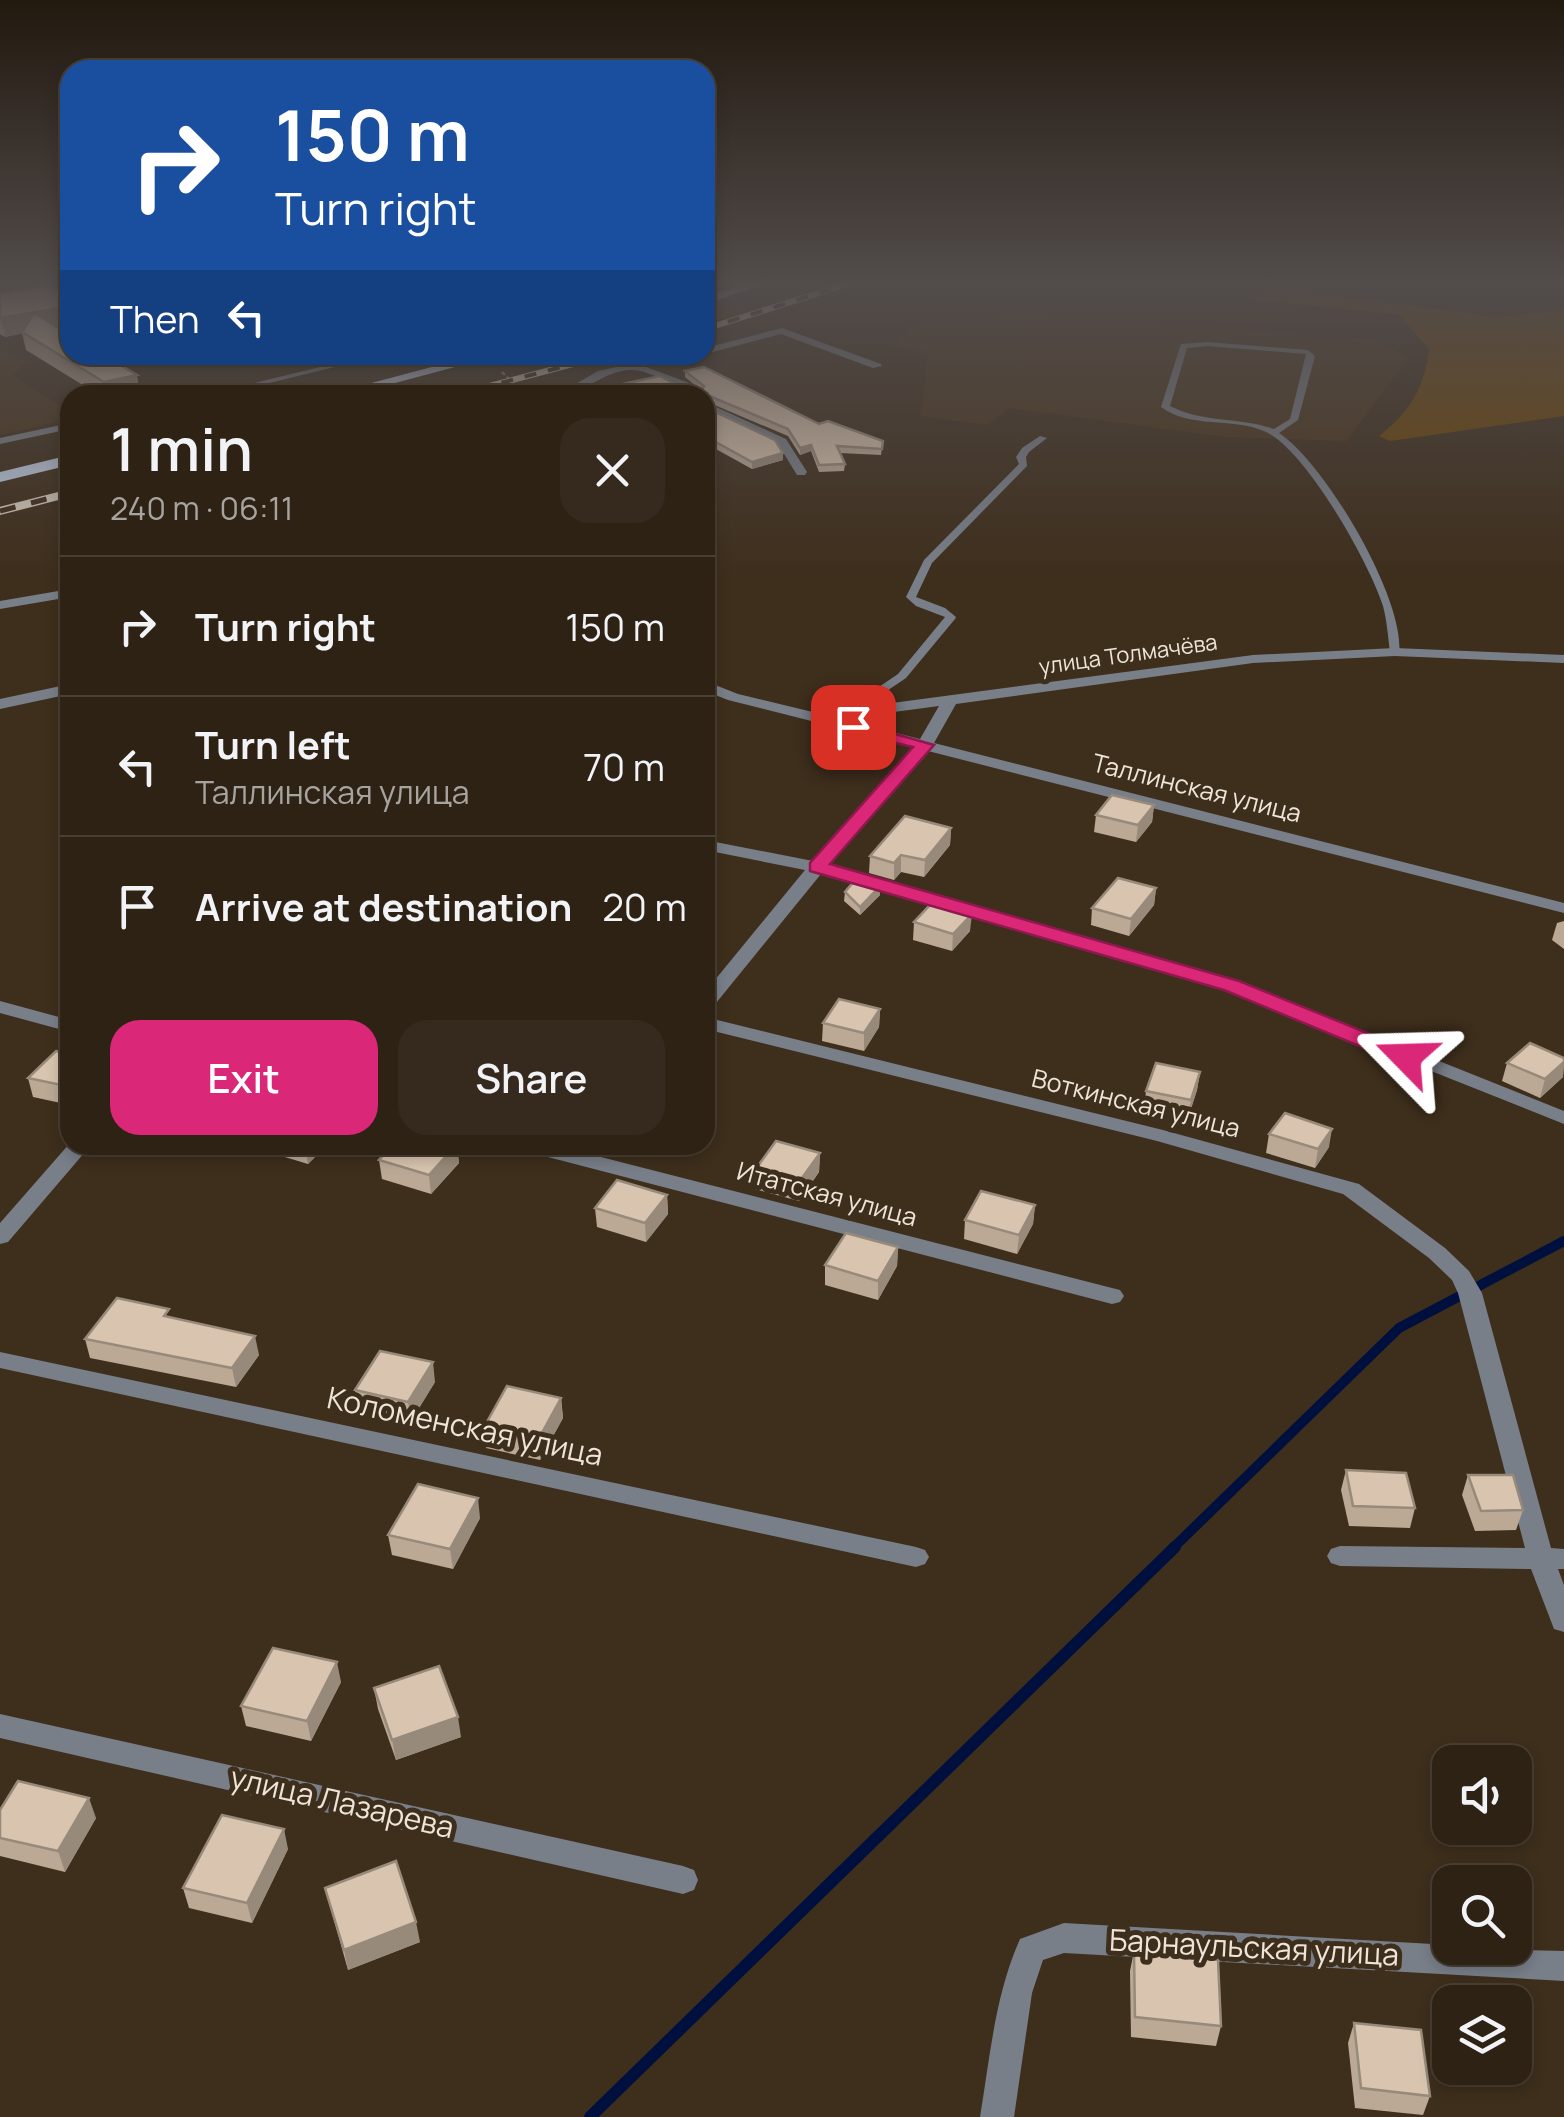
<!DOCTYPE html>
<html lang="en">
<head>
<meta charset="utf-8">
<style>
  :root { --surface:#2e2215; --page:#362a1e; --text:#f1f3f6; --muted:#a7a4a0; --line:#493f34; --accent:#db2777 }
  body { margin:0; font-family:Manrope,sans-serif; background:var(--page); color:var(--text); height:100vh; display:flex; flex-direction:column; font-size:38px; white-space:nowrap }
  * { box-sizing:border-box; margin:0 }
  p { font-size:32px; color:var(--muted) }
  .icon { flex:none; width:55px; height:55px; fill:none; stroke:currentColor; stroke-width:2; stroke-linecap:round; stroke-linejoin:round }
  .map { position:relative; flex:1; overflow:hidden }
  .panel { position:absolute; left:60px; top:385px; width:655px; height:770px; display:flex; flex-direction:column; background:var(--surface); border-radius:30px; box-shadow:0 5px 15px #0003,0 0 0 2px var(--line) }
  .panel>* { flex:none }
  .top-card { position:absolute; left:60px; top:60px; width:655px; height:305px; border-radius:30px; box-shadow:0 5px 15px #0003,0 0 0 2px var(--line); background:#1a4fa0; color:#fff; overflow:hidden }
  .fabs { position:absolute; left:1432px; top:1745px; display:grid; gap:20px }
  .fabs a { display:grid; place-items:center; width:100px; height:100px; border-radius:20px; background:var(--surface); box-shadow:0 5px 15px #0003,0 0 0 2px var(--line); font-size:50px }
  .pin { position:absolute; display:grid; place-items:center; width:85px; height:85px; color:#fff; margin:-42px; border-radius:20px; box-shadow:0 5px 15px #0006 }
  .me { position:absolute; width:110px; margin:-55px; rotate:292deg; stroke-linejoin:round; filter:drop-shadow(0 0 8px #0008) }
  .turn { display:flex; align-items:center; gap:35px; height:210px; padding:0 50px; font-size:45px }
  .turn .icon { width:130px; height:130px; stroke-width:2.5 }
  .turn b { display:block; font-size:70px; line-height:85px }
  .then { display:flex; align-items:center; height:95px; padding:0 50px; background:#0003; gap:20px; font-size:38px }
  .round { display:grid; place-items:center; flex:none; width:105px; height:105px; border-radius:30px; background:var(--page) }
  .summary { display:flex; align-items:center; justify-content:space-between; height:170px; padding:0 50px }
  h1 { font-size:60px; font-weight:600; line-height:75px }
  .action { display:flex; gap:20px; margin-top:auto; padding:20px 50px }
  .action a { flex:1; height:115px; border-radius:30px; background:var(--accent); color:#fff; font-size:40px; font-weight:600; line-height:115px; text-align:center }
  .action a+a { background:var(--page); color:var(--text) }
  ul { padding:0; list-style:none }
  li { display:flex; align-items:center; gap:30px; height:140px; padding:0 50px; border-top:2px solid var(--line) }
  li div { flex:1 }
  li b { display:block; font-size:38px }
  li em { font-style:normal }
  .map>svg:first-child { display:block }
  .built { fill:#49351c }
  .green { fill:#6d4506 }
  .lines { fill:none; stroke-linecap:round; stroke-linejoin:round }
  .stream-far1 { stroke:#00103e; stroke-width:10 }
  .stream { stroke:#00103e; stroke-width:12 }
  .path { stroke:#8f8172; stroke-width:2.5; stroke-dasharray:4 2.5; stroke-linecap:butt }
  .service { fill:#797f89; fill-rule:evenodd }
  .minor { fill:#797f89; fill-rule:evenodd }
  .primary { fill:#bfcce1; fill-rule:evenodd }
  .rail-far1-casing { stroke:#d2c7ba; stroke-width:6 }
  .rail-casing { stroke:#d2c7ba; stroke-width:8 }
  .rail-far1 { stroke:#3e2e1c; stroke-width:4; stroke-dasharray:12; stroke-linecap:butt }
  .rail { stroke:#3e2e1c; stroke-width:5; stroke-dasharray:16; stroke-linecap:butt }
  .wall { fill:#bba996 }
  .shaded-wall { fill:#988a7a }
  .building { fill:#d9c5af; stroke:#988a7a; stroke-width:2.5 }
  .route { fill:#db2777; stroke:#8e194d; stroke-width:2.5 }
  .labels { text-anchor:middle; stroke-width:10; stroke-linejoin:round; paint-order:stroke }
  .far-street-label { font-size:22px; fill:#eee4d8; stroke:#3e2e1c }
  .street-label { font-size:25px; fill:#eee4d8; stroke:#3e2e1c }
  .near-street-label { font-size:30px; fill:#eee4d8; stroke:#3e2e1c }
</style>
</head>
<body>
<div class="map">
<svg width="1564" height="2117" viewBox="0 0 1564 2117">
  <rect width="100%" height="100%" fill="#3e2e1c"/>
  <g class="built">
    <path d="M1018 313 1372 339 1409 357 1347 441 1226 437 1008 408 988 425 920 416 928 353 894 346 911 325Z"/>
    <path d="M0 350 27 362 12 375 70 412V419L0 435Z"/>
  </g>
  <path class="green" d="M1276 288 1496 317 1562 311 1564 307V416L1390 441 1379 436C1410 412 1425 387 1429 349L1398 314 1251 300Z"/>
  <g class="lines">
    <path class="stream-far1" d="M1172 1549 1399 1328 1564 1241"/>
    <path class="stream" d="M590 2117 1175 1547"/>
    <g class="path">
      <path d="M255 355 273 364"/>
      <path d="M502 372 521 391"/>
      <path d="M516 395 544 389"/>
    </g>
    <g class="service">
      <path d="M1207 342 1308 350 1315 356 1298 420 1279 433C1325 463 1406 600 1399 654L1390 652C1388 637 1387 621 1383 606 1370 564 1305 448 1264 431 1231 417 1191 429 1161 407L1181 344ZM1207 346 1306 354 1290 419 1274 429C1240 417 1202 423 1170 406L1187 348Z"/>
      <path d="M370 355H384L220 395H205Z"/>
      <path d="M70 423V429L0 444V438Z"/>
      <path d="M1040 436 1047 438 1029 452 1026 457 1027 466 932 563 916 597 945 608 956 617 955 619 906 678 850 716H842V712L898 674 945 617 916 606 906 597 924 560 1019 464 1016 457 1022 448Z"/>
    </g>
    <g class="minor">
      <path d="M782 328 881 364 882 366 873 368 781 334 705 354V348Z"/>
      <path d="M673 355H694L646 367 692 384 701 395H689L684 388C669 383 647 370 632 370 603 370 584 395 557 395L598 371Z"/>
      <path d="M705 402 786 439 807 472 805 475H797L778 444 705 409Z"/>
      <path d="M70 589V597L0 609V601Z"/>
      <path d="M1395 648 1564 655V663L1395 656 1253 663 956 704 934 743 1564 903V913L928 751 828 865 1239 981 1564 1111V1124L1225 989 821 874 712 1008 705 1010V992L805 870 705 850V840L813 861 914 747 728 700 705 691V681L738 694 817 713 1253 655ZM939 706 920 739 841 719Z"/>
      <path d="M70 684V694L0 709V699Z"/>
      <path d="M0 1001 70 1020V1032L0 1013Z"/>
      <path d="M705 1017 1163 1130 1359 1184 1445 1248 1469 1271 1482 1293 1551 1548 1564 1549V1569H1558L1564 1585V1632L1554 1629 1531 1569 1340 1566 1331 1563 1327 1556 1331 1549 1340 1546 1525 1548 1458 1293 1452 1280 1429 1258 1343 1194 1157 1141 705 1029Z"/>
      <path d="M70 1143 91 1145 8 1242 0 1244V1223Z"/>
      <path d="M517 1145H554L1112 1288 1120 1290 1124 1296 1120 1302 1112 1304 521 1150Z"/>
      <path d="M0 1352 916 1547 925 1550 929 1557 925 1564 916 1567 0 1368Z"/>
      <path d="M0 1714 683 1866 694 1870 698 1880 694 1890 683 1894 0 1738Z"/>
      <path d="M1064 1923 1450 1945V1948L1564 1951V1981L1064 1953 1043 1960 1032 1993 1014 2117H980C990 2057 995 1995 1020 1939Z"/>
    </g>
    <g class="primary">
      <path d="M754 282H771L705 304V296Z"/>
      <path d="M477 355H500L350 395H326Z"/>
      <path d="M70 455V465L0 482V472Z"/>
    </g>
    <defs>
      <g id="rail-far1">
        <path d="M705 329 854 282"/>
        <path d="M455 395 607 355"/>
      </g>
      <path id="rail" d="M0 511 70 493"/>
    </defs>
    <use href="#rail-far1" class="rail-far1-casing"/>
    <use href="#rail" class="rail-casing"/>
    <use href="#rail-far1" class="rail-far1"/>
    <use href="#rail" class="rail"/>
  </g>
  <g class="wall">
    <path d="M0 294 56 327 140 393 132 395H99L26 350 22 333 5 337 0 334Z"/>
    <path d="M685 371 819 424 883 441 881 455 840 453 845 464 844 471 819 472 811 451 800 455 788 436 705 401V395H619L613 392V386L701 392 702 391 685 377Z"/>
    <path d="M705 407 783 460 752 469 705 443Z"/>
    <path d="M1154 805 1152 822 1136 842 1094 832 1096 815Z"/>
    <path d="M951 828 950 845 924 877 901 872 894 880 869 873 870 856Z"/>
    <path d="M1156 888 1154 905 1129 936 1091 925 1092 908Z"/>
    <path d="M845 892 880 895 860 915 844 901Z"/>
    <path d="M1564 921V949L1552 940 1557 923Z"/>
    <path d="M914 922 970 931 952 951 913 940Z"/>
    <path d="M880 1009 879 1027 864 1051 822 1041 823 1023Z"/>
    <path d="M70 1054V1105L33 1097 28 1078Z"/>
    <path d="M1564 1058 1563 1077 1540 1098 1502 1081 1507 1063Z"/>
    <path d="M1200 1072 1197 1090 1188 1118 1144 1109 1146 1091Z"/>
    <path d="M1269 1134 1329 1147 1315 1168 1266 1153Z"/>
    <path d="M264 1145H327L308 1164 265 1151Z"/>
    <path d="M393 1145H457L459 1163 431 1194 382 1179 379 1160Z"/>
    <path d="M820 1153 819 1172 799 1201 755 1189V1170Z"/>
    <path d="M667 1195 668 1214 646 1242 597 1227 595 1208Z"/>
    <path d="M1035 1205 1033 1224 1017 1254 964 1239 965 1220Z"/>
    <path d="M898 1247 897 1266 878 1300 825 1285V1265Z"/>
    <path d="M171 1318 259 1355 236 1387 90 1358 85 1339Z"/>
    <path d="M435 1382 411 1421 358 1410 355 1390Z"/>
    <path d="M561 1398 563 1418 540 1460 486 1448 483 1429Z"/>
    <path d="M1346 1470 1415 1508 1410 1528 1349 1526 1341 1490Z"/>
    <path d="M1468 1475 1523 1510 1516 1530 1475 1531 1462 1495Z"/>
    <path d="M480 1518 453 1569 392 1555 388 1535Z"/>
    <path d="M341 1682 311 1741 246 1726 241 1706Z"/>
    <path d="M374 1688 461 1737 396 1760 378 1709Z"/>
    <path d="M0 1810 96 1818 65 1872 0 1856Z"/>
    <path d="M288 1849 252 1923 189 1908 183 1888Z"/>
    <path d="M325 1888 420 1942 348 1970Z"/>
    <path d="M1134 1951 1221 2026 1216 2046 1131 2037 1130 1971Z"/>
    <path d="M1354 2023 1430 2096 1423 2115 1355 2108 1348 2043Z"/>
  </g>
  <g class="shaded-wall">
    <path d="M70 306V324L5 337 1 319Z"/>
    <path d="M137 375 140 393 132 395H106L104 382Z"/>
    <path d="M811 445V451L800 455V448Z"/>
    <path d="M783 453V460L752 469V462Z"/>
    <path d="M1154 805 1152 822 1136 842 1138 825Z"/>
    <path d="M951 828 950 845 924 877 925 860Z"/>
    <path d="M901 855V872L894 880V863Z"/>
    <path d="M880 886V895L860 915V907Z"/>
    <path d="M1156 888 1154 905 1129 936 1131 919Z"/>
    <path d="M972 914 970 931 952 951 953 934Z"/>
    <path d="M880 1009 879 1027 864 1051V1033Z"/>
    <path d="M1564 1062 1563 1077 1540 1098 1545 1079Z"/>
    <path d="M1200 1072 1197 1090 1188 1118 1191 1100Z"/>
    <path d="M70 1082V1103L66 1086Z"/>
    <path d="M1332 1129 1329 1147 1315 1168 1318 1149Z"/>
    <path d="M305 1145H327L308 1164Z"/>
    <path d="M456 1145 459 1163 431 1194 429 1175Z"/>
    <path d="M820 1153 819 1172 799 1201V1182Z"/>
    <path d="M667 1195 668 1214 646 1242 645 1223Z"/>
    <path d="M1035 1205 1033 1224 1017 1254 1019 1235Z"/>
    <path d="M898 1247 897 1266 878 1300V1281Z"/>
    <path d="M255 1336 259 1355 236 1387 232 1368Z"/>
    <path d="M433 1362 435 1382 411 1421 408 1402Z"/>
    <path d="M561 1398 563 1418 540 1460 538 1440Z"/>
    <path d="M478 1498 480 1518 453 1569 450 1549Z"/>
    <path d="M337 1662 341 1682 311 1741 307 1721Z"/>
    <path d="M458 1717 461 1737 396 1760 392 1740Z"/>
    <path d="M89 1798 96 1818 65 1872 58 1851Z"/>
    <path d="M284 1829 288 1849 252 1923 247 1903Z"/>
    <path d="M416 1922 420 1942 348 1970 344 1950Z"/>
  </g>
  <g class="building">
    <path d="M50 285 70 296V306L0 318V294Z"/>
    <path d="M34 313 70 335V355H104L137 375 104 382 22 332Z"/>
    <path d="M704 367 819 424 828 421 883 441 882 449 837 446 845 464 819 465 811 445 800 448 788 429 702 393V395H630L613 386 660 376 689 392H701L704 386 685 371Z"/>
    <path d="M705 407 775 440 783 453 752 462 705 436Z"/>
    <path d="M1112 795 1154 805 1138 825 1096 815Z"/>
    <path d="M905 816 951 828 925 860 901 855 894 863 870 856Z"/>
    <path d="M1118 878 1156 888 1131 919 1092 908Z"/>
    <path d="M856 879 880 886 860 907 845 892Z"/>
    <path d="M932 903 972 914 953 934 914 922Z"/>
    <path d="M839 999 880 1009 864 1033 823 1023Z"/>
    <path d="M1530 1043 1564 1058V1062L1545 1079 1507 1063Z"/>
    <path d="M56 1051 70 1054V1082L66 1086 28 1078Z"/>
    <path d="M1156 1063 1200 1072 1191 1100 1146 1091Z"/>
    <path d="M1285 1113 1332 1129 1318 1149 1269 1134Z"/>
    <path d="M776 1141 820 1153 799 1182 755 1170Z"/>
    <path d="M393 1145H456L429 1175 379 1160Z"/>
    <path d="M617 1180 667 1195 645 1223 595 1208Z"/>
    <path d="M981 1191 1035 1205 1019 1235 965 1220Z"/>
    <path d="M846 1233 898 1247 878 1281 825 1265Z"/>
    <path d="M117 1298 169 1309 164 1316 255 1336 232 1368 85 1339Z"/>
    <path d="M380 1351 433 1362 408 1402 355 1390Z"/>
    <path d="M507 1386 561 1398 538 1440 483 1429Z"/>
    <path d="M1346 1470 1406 1473 1415 1508 1353 1506Z"/>
    <path d="M1468 1475H1513L1523 1510 1481 1511Z"/>
    <path d="M418 1484 478 1498 450 1549 388 1535Z"/>
    <path d="M273 1648 337 1662 307 1721 241 1706Z"/>
    <path d="M439 1666 458 1717 392 1740 374 1688Z"/>
    <path d="M18 1781 89 1798 58 1851 0 1838V1810Z"/>
    <path d="M222 1815 284 1829 247 1903 183 1888Z"/>
    <path d="M396 1861 416 1922 344 1950 325 1888Z"/>
    <path d="M1134 1951 1218 1960 1221 2026 1135 2017Z"/>
    <path d="M1354 2023 1421 2030 1430 2096 1361 2088Z"/>
  </g>
  <linearGradient id="sky" x2="0" y2="1"><stop stop-color="#22190f"/><stop offset="0.49" stop-color="#524c4b"/><stop offset="1" stop-color="#524c4b" stop-opacity="0"/></linearGradient>
  <rect width="1564" height="578" fill="url(#sky)"/>
  <path class="route" d="M853 722 934 745 830 864 1239 981 1414 1052 1418 1057 1414 1062H1398L1224 990 810 871V863L913 747 846 731 844 727Z"/>
  <g class="labels">
    <g class="far-street-label">
      <text transform="translate(1128 654) rotate(-8)" y="8">улица Толмачёва</text>
    </g>
    <g class="street-label">
      <text transform="translate(1197 788) rotate(14)" y="9">Таллинская улица</text>
      <text transform="translate(1136 1103) rotate(14)" y="9">Воткинская улица</text>
      <text transform="translate(827 1194) rotate(15)" y="9">Итатская улица</text>
    </g>
    <g class="near-street-label">
      <text transform="translate(465 1427) rotate(12)" y="10">Коломенская улица</text>
      <text transform="translate(342 1803) rotate(13)" y="10">улица Лазарева</text>
      <text transform="translate(1254 1948) rotate(3)" y="10">Барнаульская улица</text>
    </g>
  </g>
</svg>
<div class="fabs">
<a><svg class="icon" aria-label="sound" viewBox="0 0 24 24"><path d="M4 9h4l5-4v14l-5-4H4zM17 9q2 3 0 6"/></svg></a>
<a><svg class="icon" aria-label="search" viewBox="0 0 24 24"><circle cx="10" cy="10" r="6"/><path d="M15 15l6 6"/></svg></a>
<a><svg class="icon" aria-label="layers" viewBox="0 0 24 24"><path d="M12 4l9 5-9 5-9-5zM3 14l9 5 9-5"/></svg></a>
</div>
<div class="pin" style="left:853px;top:727px;background:#d93025"><svg class="icon" aria-label="arrive" viewBox="0 0 24 24"><path d="M6 21V4h12l-3 4 3 4H6"/></svg></div>
<svg class="me" style="left:1406px;top:1057px" viewBox="-20 -20 40 40"><path d="M0-17L14 15 0 8-14 15z" fill="#db2777" stroke="#fff" stroke-width="4"/></svg>
<div class="top-card">
<div class="turn"><svg class="icon" aria-label="right" viewBox="0 0 24 24"><path d="M7 20v-9h11M14 6l5 5-5 5"/></svg><div><b>150 m</b>Turn right</div></div>
<div class="then">Then<svg class="icon" aria-label="left" viewBox="0 0 24 24"><path d="M17 20v-9H6M10 6l-5 5 5 5"/></svg></div>
</div>
<section class="panel">
<div class="summary"><div><h1>1 min</h1><p>240 m · 06:11</p></div><a class="round"><svg class="icon" aria-label="close" viewBox="0 0 24 24"><path d="M6 6l12 12M18 6L6 18"/></svg></a></div>
<ul>
<li><svg class="icon" aria-label="right" viewBox="0 0 24 24"><path d="M7 20v-9h11M14 6l5 5-5 5"/></svg><div><b>Turn right</b></div><em>150 m</em></li>
<li><svg class="icon" aria-label="left" viewBox="0 0 24 24"><path d="M17 20v-9H6M10 6l-5 5 5 5"/></svg><div><b>Turn left</b><p>Таллинская улица</p></div><em>70 m</em></li>
<li><svg class="icon" aria-label="arrive" viewBox="0 0 24 24"><path d="M6 21V4h12l-3 4 3 4H6"/></svg><div><b>Arrive at destination</b></div><em>20 m</em></li>
</ul>
<div class="action"><a>Exit</a><a>Share</a></div>
</section>
</div>
</body>
</html>
